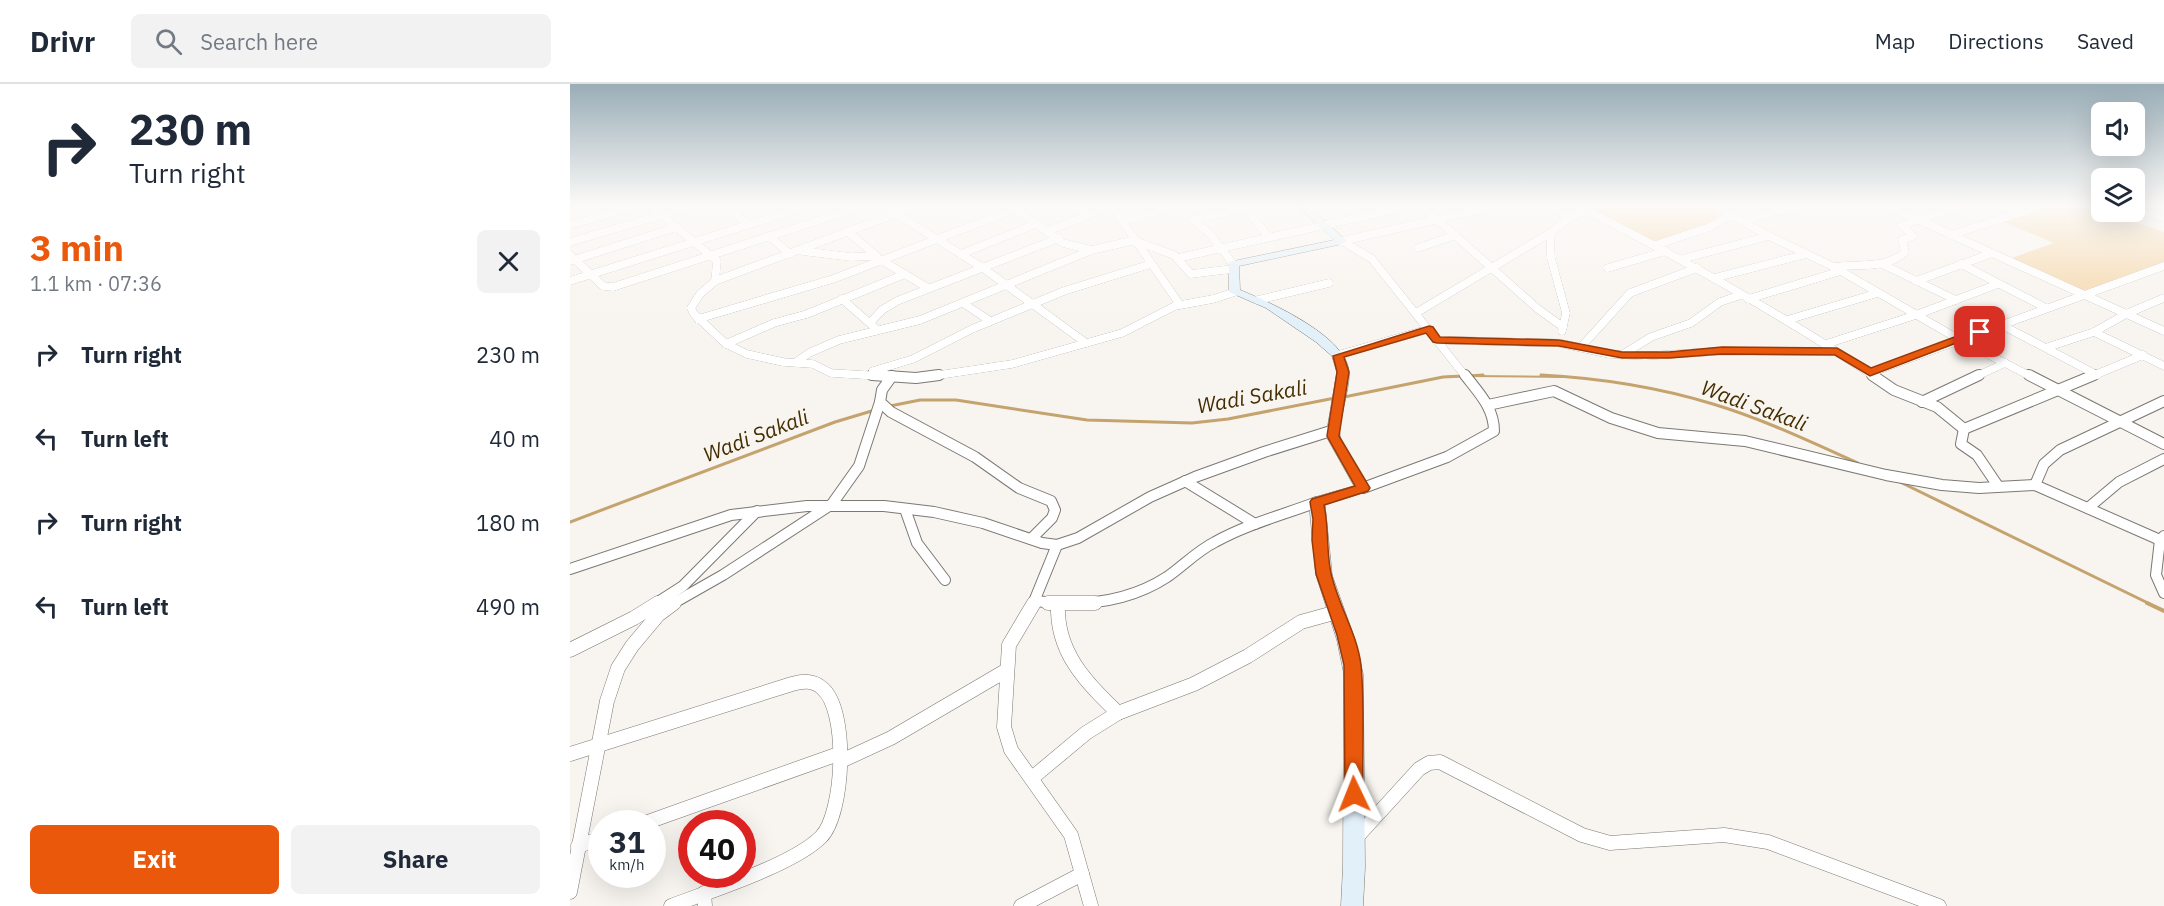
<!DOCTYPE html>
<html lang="en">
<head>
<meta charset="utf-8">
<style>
  :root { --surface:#fff; --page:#f2f2f3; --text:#1f2937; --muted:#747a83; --line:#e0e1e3; --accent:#ea580c }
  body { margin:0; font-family:"IBM Plex Sans",sans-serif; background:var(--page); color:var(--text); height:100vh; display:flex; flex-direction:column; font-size:22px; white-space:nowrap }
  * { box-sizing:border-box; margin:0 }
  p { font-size:20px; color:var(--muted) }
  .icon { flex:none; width:33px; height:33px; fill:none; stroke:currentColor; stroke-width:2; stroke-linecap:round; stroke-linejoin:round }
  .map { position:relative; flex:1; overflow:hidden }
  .sheet { display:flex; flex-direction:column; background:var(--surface); width:570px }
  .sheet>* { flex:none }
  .banner { background:#fff; color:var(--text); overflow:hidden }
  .controls { position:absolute; left:1521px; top:18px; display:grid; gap:12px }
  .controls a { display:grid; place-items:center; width:54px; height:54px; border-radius:9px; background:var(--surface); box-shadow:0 6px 24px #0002; font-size:30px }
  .speed { position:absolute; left:18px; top:726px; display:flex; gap:12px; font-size:30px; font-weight:700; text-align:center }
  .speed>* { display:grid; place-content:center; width:78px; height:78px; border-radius:50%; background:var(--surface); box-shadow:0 6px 24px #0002; line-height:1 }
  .speed small { font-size:15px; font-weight:400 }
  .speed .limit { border:9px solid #d22; background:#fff; color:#111 }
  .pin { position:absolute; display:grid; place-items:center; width:51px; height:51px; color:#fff; margin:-26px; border-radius:12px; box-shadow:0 3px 9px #0006 }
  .me { position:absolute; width:66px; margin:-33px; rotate:358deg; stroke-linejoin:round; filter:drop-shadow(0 0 4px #0008) }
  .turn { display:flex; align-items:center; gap:21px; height:126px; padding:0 30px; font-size:27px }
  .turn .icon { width:78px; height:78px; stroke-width:2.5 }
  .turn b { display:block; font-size:42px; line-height:51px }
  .round { display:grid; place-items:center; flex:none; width:63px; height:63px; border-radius:9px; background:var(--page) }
  .summary { display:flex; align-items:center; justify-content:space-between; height:102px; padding:0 30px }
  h1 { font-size:36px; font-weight:700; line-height:45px; color:var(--accent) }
  .cta { display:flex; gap:12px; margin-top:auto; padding:12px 30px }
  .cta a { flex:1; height:69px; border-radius:9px; background:var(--accent); color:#fff; font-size:24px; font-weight:700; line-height:69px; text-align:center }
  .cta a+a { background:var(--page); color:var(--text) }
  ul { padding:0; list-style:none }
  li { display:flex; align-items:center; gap:18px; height:84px; padding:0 30px }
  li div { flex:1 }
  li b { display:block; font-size:22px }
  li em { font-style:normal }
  header { display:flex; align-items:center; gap:36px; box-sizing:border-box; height:84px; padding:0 30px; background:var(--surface); border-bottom:2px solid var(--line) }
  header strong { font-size:28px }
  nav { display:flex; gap:33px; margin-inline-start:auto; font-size:21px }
  .search { width:420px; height:54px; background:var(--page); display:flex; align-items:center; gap:15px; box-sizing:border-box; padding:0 21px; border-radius:9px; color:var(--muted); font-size:22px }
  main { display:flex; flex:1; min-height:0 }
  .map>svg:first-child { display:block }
  .green { fill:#f4d6a7 }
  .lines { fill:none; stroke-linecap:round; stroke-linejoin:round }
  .stream-far2 { stroke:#c4a36e; stroke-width:2 }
  .stream-far1 { stroke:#c4a36e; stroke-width:3 }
  .stream { stroke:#c4a36e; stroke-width:4 }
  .street-far2-casing { stroke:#7c7974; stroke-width:8 }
  .street-far1-casing { stroke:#7c7974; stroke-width:12 }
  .street-casing { stroke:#7c7974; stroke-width:15 }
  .secondary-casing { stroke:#7c7974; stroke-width:1 }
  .street-far2 { stroke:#fff; stroke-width:8 }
  .street-far1 { stroke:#fff; stroke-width:10 }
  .street { stroke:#fff; stroke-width:14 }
  .secondary { fill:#e2f0fa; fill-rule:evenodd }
  .route { fill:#ea580c; stroke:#983908; stroke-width:1.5 }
  .labels { text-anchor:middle; stroke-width:4.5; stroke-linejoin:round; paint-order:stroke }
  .water-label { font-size:21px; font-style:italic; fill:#442d01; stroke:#f8f4ef }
</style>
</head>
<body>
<header>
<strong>Drivr</strong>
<div class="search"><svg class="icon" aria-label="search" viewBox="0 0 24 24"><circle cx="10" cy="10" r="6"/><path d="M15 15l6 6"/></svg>Search here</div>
<nav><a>Map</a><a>Directions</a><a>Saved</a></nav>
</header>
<main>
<section class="sheet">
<div class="banner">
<div class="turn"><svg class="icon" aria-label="right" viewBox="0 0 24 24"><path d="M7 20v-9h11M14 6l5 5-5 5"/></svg><div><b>230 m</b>Turn right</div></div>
</div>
<div class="summary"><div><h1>3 min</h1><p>1.1 km · 07:36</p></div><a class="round"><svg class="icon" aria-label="close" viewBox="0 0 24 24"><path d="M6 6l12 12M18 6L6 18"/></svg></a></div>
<ul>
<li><svg class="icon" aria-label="right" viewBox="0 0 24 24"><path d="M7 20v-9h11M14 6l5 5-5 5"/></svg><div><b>Turn right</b></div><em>230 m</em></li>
<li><svg class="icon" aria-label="left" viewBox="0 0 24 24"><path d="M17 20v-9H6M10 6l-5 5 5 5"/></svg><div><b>Turn left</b></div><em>40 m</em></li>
<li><svg class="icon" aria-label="right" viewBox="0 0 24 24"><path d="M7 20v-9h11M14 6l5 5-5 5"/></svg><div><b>Turn right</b></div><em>180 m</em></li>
<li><svg class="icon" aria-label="left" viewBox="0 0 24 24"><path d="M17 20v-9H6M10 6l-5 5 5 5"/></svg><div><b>Turn left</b></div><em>490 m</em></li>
</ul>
<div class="cta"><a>Exit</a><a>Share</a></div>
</section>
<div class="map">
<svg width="1594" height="822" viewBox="0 0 1594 822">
  <rect width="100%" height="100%" fill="#f8f4ef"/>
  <g class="green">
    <path d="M1031 122H1139L1148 128V134L1135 142 1088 159 1048 142 1024 128 1025 124Z"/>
    <path d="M1482 122H1522L1531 125 1532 128H1538L1594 148V178L1514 209 1439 175 1484 159 1431 137Z"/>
  </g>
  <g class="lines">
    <g class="stream-far2">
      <path d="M898 292 997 293"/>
      <path d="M875 293 892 292"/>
    </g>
    <g class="stream-far1">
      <path d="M971 291C1029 294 1087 303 1143 320 1193 335 1241 358 1288 379"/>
      <path d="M898 292 913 291"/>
      <path d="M774 313 873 293 892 292"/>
      <path d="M320 322 350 316H386L517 336 622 339 658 335 765 314"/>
      <path d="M1330 398 1580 520"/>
      <path d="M0 438 265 338 305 326"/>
    </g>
    <path class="stream" d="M1577 519 1594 527"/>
    <defs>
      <g id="street-far2">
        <path d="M81 122 147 177 145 197"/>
        <path d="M155 122 177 140"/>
        <path d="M314 122 413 184 516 259"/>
        <path d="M441 122 493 159 522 166"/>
        <path d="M503 122 520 131"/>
        <path d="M542 122 610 221"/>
        <path d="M673 122 699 153"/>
        <path d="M852 122 968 225 993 243"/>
        <path d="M980 122 999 134"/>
        <path d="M1145 122 1199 152 1264 183 1390 256 1462 293"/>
        <path d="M1318 122 1594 247"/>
        <path d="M1434 122 1449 128"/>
        <path d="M1564 124 1594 134"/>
        <path d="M0 125 12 122"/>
        <path d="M738 125 756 122"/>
        <path d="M162 127 181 122"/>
        <path d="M1018 127C1116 177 1213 231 1305 293"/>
        <path d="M623 136 640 150 663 180"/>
        <path d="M623 136 674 124"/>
        <path d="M553 137 609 122"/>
        <path d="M1173 138 1202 128 1245 122"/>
        <path d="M0 141 67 122"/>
        <path d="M277 147 311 176 358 204"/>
        <path d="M478 147 541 122"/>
        <path d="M980 149 981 174 996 229 992 247"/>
        <path d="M1380 151 1472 122"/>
        <path d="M199 152 220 170"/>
        <path d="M772 157 802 175 896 293"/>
        <path d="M772 157 926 122"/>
        <path d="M0 158 123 122"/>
        <path d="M568 158 604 171 621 190 662 185"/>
        <path d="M1086 161 1140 143 1161 131"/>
        <path d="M848 164 886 151"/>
        <path d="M232 167 281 173 305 172"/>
        <path d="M391 170 466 140"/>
        <path d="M0 171 33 202 43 203 293 122"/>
        <path d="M608 174 840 122"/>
        <path d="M1112 175 1199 152"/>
        <path d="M0 177 107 143"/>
        <path d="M1312 180 1386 216"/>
        <path d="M1391 180 1476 224"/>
        <path d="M1264 183C1289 179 1315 186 1335 168L1332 156 1343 152 1332 141 1392 122"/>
        <path d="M1038 184 1096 167"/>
        <path d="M1144 194 1237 170"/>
        <path d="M0 197 238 122"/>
        <path d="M1346 197 1420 170"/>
        <path d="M272 215 304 243"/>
        <path d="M1178 215 1271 187"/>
        <path d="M688 216 759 199"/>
        <path d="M393 219 420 237"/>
        <path d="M846 229 980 149 999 134 1027 122"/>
        <path d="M128 235 263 195 453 122"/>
        <path d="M1217 236 1308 209"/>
        <path d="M300 239 312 226 327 217 489 154"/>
        <path d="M1430 240 1527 291"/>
        <path d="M1524 248 1594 282"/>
        <path d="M867 256 989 259 1039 270 1075 272 1152 267 1264 268"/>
        <path d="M156 260 204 239 237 230 335 190"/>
        <path d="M1256 260 1346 231 1428 200"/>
        <path d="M1012 262 1060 209 1127 184"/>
        <path d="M1478 263 1524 248 1556 230 1594 214"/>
        <path d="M768 271 859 245"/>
        <path d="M1052 271 1081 253 1121 239 1150 218 1171 211"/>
        <path d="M226 278 239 269 269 256 350 236 522 166 566 156"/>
        <path d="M303 287 343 275 402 245 494 207 581 180"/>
        <path d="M1300 289 1594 182"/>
        <path d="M327 293 261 289 243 280 213 278 177 270 156 260 124 230 121 224 130 210 145 197 347 122"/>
        <path d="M356 293 442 280 552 249 605 222 643 215 665 208"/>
        <path d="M1405 293 1435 279"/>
        <path d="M1520 293 1573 271"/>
      </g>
      <g id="street-far1">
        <path d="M302 291 346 294 369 291"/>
        <path d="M1302 291 1324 306 1367 323 1394 345"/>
        <path d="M1459 291 1594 360"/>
        <path d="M322 292 312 306 310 318 321 328 405 373 449 404 481 417 485 426 482 434 461 455"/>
        <path d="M1352 318 1409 291"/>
        <path d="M918 321 984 307 1041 334 1088 349 1175 357 1316 391 1372 401 1409 404 1465 401 1590 456"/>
        <path d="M1394 345 1524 291"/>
        <path d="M1394 345 1391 360 1407 371 1428 402"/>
        <path d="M615 397 685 440"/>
        <path d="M1465 401 1474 380 1490 366 1594 317"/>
        <path d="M793 404 877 373 924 347C924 324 909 309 895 291"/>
        <path d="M1518 424 1549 398 1594 375"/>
        <path d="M335 425 347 459 375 496"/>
        <path d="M1594 452 1590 456 1586 491 1594 509"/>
        <path d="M0 485 161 431 237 422H314L364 428 413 439 472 459 487 461 508 454 580 413 625 393 694 368 764 346"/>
        <path d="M465 517C511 523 557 519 597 493 613 482 627 467 645 458 677 440 713 431 747 418"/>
        <path d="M85 520 113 502 187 427"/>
        <path d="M102 520 153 491 262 420 289 382 310 318"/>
        <path d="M463 520 487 461"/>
      </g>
      <g id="street">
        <path d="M464 519 439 561 434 643 441 666 501 751 521 822"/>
        <path d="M478 519H525"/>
        <path d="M488 520C486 568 515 597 548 629"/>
        <path d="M0 566 64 534 88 519"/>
        <path d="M0 670 222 600C233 597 243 596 252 604 279 626 274 730 251 753 223 781 140 807 101 822"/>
        <path d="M271 677 321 654 437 586"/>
        <path d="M462 694 516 649 548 629 624 600 678 572 731 538 767 528"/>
        <path d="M72 740 271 669"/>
        <path d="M786 754 849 685 859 679 870 678 1012 751 1040 759 1154 751 1198 758 1369 822"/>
        <path d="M8 762 32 754"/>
        <path d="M0 808 37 617 48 584 62 562 88 531 104 519"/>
        <path d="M134 809 135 822"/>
        <path d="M451 822 512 790"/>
      </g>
      <path id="secondary" d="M728 122H738L777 157 772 160 669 182 670 206C700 218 778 253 779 289 780 306 767 339 770 353 773 364 793 392 800 404L798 407 755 421 762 491 785 556 793 590 795 783 793 822H771L773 783 774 590 767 556 746 491 739 418 742 414 784 402 756 352 767 288 762 272 746 258 696 224 659 208V178L764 156Z"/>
    </defs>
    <use href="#street-far2" class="street-far2-casing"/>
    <use href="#street-far1" class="street-far1-casing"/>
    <use href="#street" class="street-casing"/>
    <use href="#secondary" class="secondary-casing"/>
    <use href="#street-far2" class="street-far2"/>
    <use href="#street-far1" class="street-far1"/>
    <use href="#street" class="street"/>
    <use href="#secondary" class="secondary"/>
  </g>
  <linearGradient id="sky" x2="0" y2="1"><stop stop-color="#99adb7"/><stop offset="0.51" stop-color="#fcfaf8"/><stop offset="1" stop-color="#fcfaf8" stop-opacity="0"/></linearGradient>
  <rect width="1594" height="237" fill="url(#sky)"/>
  <path class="route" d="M859 242 863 243 870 253 989 256 1052 268H1099L1152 263 1267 264 1301 284 1406 245H1410L1415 248 1300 292 1265 271 1152 270 1099 274H1052L989 262 867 259 863 258 856 249 774 273 779 288 769 352 800 404 798 407 754 421C759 443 756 466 761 489 768 521 787 549 791 581 795 622 792 669 793 710L791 716 784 719 777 716 775 710 774 581 767 551 746 490 742 456 743 435 740 418 742 415 785 402 757 352 767 288 763 272Z"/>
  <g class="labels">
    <g class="water-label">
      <text transform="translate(682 313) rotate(-10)" y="7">Wadi Sakali</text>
      <text transform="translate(1184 322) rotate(20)" y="7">Wadi Sakali</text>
      <text transform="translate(186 352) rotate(-21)" y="7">Wadi Sakali</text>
    </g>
  </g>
</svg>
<div class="controls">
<a><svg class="icon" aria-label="sound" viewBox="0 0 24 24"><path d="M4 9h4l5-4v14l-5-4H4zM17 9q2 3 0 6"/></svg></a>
<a><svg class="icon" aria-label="layers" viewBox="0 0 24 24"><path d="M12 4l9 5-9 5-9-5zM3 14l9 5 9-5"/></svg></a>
</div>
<div class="speed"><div>31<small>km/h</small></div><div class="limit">40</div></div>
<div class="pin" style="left:1410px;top:248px;background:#d93025"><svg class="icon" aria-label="arrive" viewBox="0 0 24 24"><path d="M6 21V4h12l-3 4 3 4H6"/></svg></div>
<svg class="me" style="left:784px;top:710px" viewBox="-20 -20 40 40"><path d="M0-17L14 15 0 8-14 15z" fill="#ea580c" stroke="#fff" stroke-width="4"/></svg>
</div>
</main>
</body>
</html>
